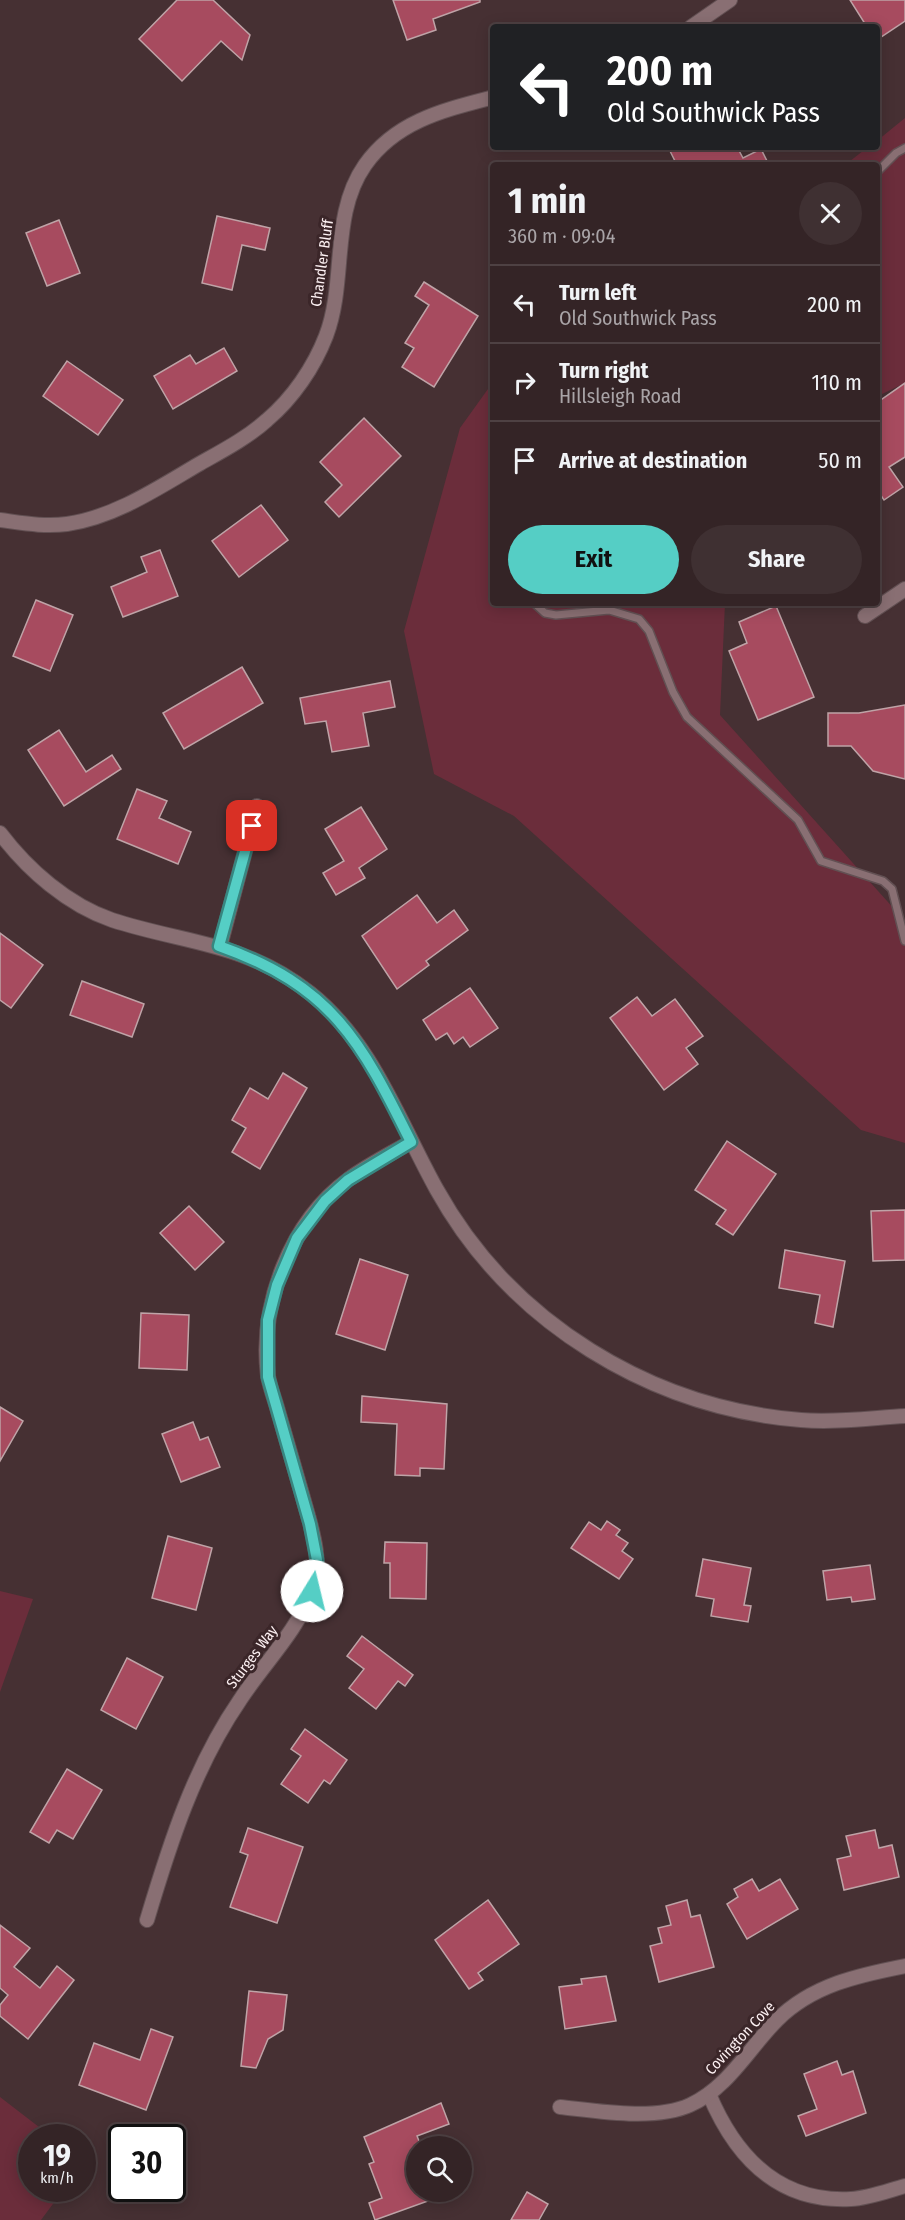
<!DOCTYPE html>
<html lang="en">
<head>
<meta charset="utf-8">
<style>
  :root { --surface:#342426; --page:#3f3032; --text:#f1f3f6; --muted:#a9a4a7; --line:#4e4143; --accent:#55cec5 }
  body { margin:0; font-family:"Fira Sans Condensed",sans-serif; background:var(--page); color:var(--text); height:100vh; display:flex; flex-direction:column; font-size:22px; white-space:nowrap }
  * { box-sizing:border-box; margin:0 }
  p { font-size:20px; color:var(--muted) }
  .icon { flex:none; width:33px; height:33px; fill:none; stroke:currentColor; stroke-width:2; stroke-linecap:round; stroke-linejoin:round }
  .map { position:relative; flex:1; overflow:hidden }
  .drawer { position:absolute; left:490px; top:162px; width:390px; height:444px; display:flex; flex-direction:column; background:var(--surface); border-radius:6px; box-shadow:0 3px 15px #0003,0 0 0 2px var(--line) }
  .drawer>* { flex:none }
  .top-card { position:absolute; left:490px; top:24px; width:390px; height:126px; border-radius:6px; box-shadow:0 3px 15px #0003,0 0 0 2px var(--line); background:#202124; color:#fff; overflow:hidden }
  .tools { position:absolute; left:406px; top:2136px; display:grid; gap:12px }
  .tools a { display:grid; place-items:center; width:66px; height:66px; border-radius:50%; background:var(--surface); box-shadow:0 3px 15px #0003,0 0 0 2px var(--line); font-size:30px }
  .speed { position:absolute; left:18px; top:2124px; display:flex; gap:12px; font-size:30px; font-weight:700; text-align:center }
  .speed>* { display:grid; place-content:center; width:78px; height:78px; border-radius:50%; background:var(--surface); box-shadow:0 3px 15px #0003,0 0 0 2px var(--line); line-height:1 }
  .speed small { font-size:15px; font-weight:400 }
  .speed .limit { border:3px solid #111; border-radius:9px; background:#fff; color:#111 }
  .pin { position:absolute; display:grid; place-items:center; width:51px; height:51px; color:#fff; margin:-26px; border-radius:12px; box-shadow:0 3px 9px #0006 }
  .me { position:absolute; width:66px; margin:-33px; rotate:9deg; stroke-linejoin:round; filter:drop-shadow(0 0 4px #0008) }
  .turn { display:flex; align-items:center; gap:21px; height:126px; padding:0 18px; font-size:27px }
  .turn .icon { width:78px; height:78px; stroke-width:2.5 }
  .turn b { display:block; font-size:42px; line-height:51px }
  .round { display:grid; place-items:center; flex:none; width:63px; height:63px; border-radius:32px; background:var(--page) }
  .headline { display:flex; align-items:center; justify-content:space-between; height:102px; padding:0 18px }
  h1 { font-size:36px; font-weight:700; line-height:45px }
  .primary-button { display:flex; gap:12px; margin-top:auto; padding:12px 18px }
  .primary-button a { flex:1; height:69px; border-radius:36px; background:var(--accent); color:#111; font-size:24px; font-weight:700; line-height:69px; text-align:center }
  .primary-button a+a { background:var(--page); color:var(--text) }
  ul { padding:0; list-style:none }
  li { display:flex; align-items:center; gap:18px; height:78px; padding:0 18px; border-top:2px solid var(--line) }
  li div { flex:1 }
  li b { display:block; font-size:22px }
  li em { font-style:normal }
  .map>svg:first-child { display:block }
  .green { fill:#6b2d3b }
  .building { fill:#a74b5f; stroke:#bfa3a7; stroke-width:1.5 }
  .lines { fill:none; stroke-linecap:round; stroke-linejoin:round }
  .service-casing { stroke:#625053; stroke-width:10 }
  .minor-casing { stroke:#625053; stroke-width:16 }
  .service { stroke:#896f73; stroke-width:7 }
  .minor { stroke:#896f73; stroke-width:14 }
  .route-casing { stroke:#378680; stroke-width:15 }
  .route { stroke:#55cec5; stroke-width:10 }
  .labels { text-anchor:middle; stroke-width:6; stroke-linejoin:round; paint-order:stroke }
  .street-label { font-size:15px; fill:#fdf1f3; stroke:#3b2629 }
</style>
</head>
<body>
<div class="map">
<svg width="905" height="2220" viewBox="0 0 905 2220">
  <rect width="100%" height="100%" fill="#463033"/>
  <g class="green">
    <path d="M905 118V383L878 396V165H845L868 147H878V140Z"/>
    <path d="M493 382 494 603H725L720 715 905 921V1143L861 1130 514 816 434 774 404 631 460 428Z"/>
    <path d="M0 1591 33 1599 0 1692Z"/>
    <path d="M0 2097 52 2137 32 2138V2188L64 2189 41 2220H0Z"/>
  </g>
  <g class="building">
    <path d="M177 0H213L250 35 242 60 221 41 182 81 139 39Z"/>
    <path d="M393 0H480V2L433 19 436 30 407 40Z"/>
    <path d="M850 0H905V21L878 39V27H867Z"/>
    <path d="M668 147H737L743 158 761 149 769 165H677Z"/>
    <path d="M217 216 270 228 265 250 242 245 232 290 202 283Z"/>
    <path d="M59 220 80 273 47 286 26 233Z"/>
    <path d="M424 282 478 316 434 387 402 367 414 348 405 343 429 305 415 296Z"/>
    <path d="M224 348 237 371 173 409 154 376 190 355 196 364Z"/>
    <path d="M67 361 123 400 98 435 43 396Z"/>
    <path d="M905 383V457L889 467 903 487 884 500 878 491V402Z"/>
    <path d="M364 418 401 456 339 517 325 502 342 485 320 462Z"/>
    <path d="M261 505 288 540 239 577 212 541Z"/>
    <path d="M160 550 178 596 123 617 111 587 147 572 141 557Z"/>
    <path d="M36 600 73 615 50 671 13 656Z"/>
    <path d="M776 606 814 697 758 720 729 651 747 643 739 622Z"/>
    <path d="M242 667 263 703 184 749 163 713Z"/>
    <path d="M390 681 395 707 363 713 369 746 332 752 326 721 305 724 300 698Z"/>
    <path d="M905 705V779L873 771 851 746H828V713H859Z"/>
    <path d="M59 730 86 772 112 755 121 769 64 806 28 750Z"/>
    <path d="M137 789 167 801 159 818 191 832 178 864 117 839Z"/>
    <path d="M361 807 387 849 359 868 365 878 336 895 323 873 344 861 325 829Z"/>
    <path d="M417 895 437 923 454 910 468 930 426 961 429 965 397 989 362 936Z"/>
    <path d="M0 933 43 965 11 1008 0 1000Z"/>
    <path d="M82 981 144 1004 132 1037 70 1015Z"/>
    <path d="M470 988 498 1028 470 1047 463 1037 454 1044 447 1033 436 1040 423 1020Z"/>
    <path d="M637 997 652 1016 675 999 703 1036 686 1048 698 1064 664 1090 610 1018Z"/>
    <path d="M283 1073 307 1088 260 1169 232 1152 246 1128 232 1120 250 1088 268 1099Z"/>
    <path d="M727 1141 776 1174 733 1235 716 1224 726 1210 695 1190Z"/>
    <path d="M189 1206 224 1242 195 1270 160 1233Z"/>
    <path d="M905 1210V1260L873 1261 871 1211Z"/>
    <path d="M785 1250 845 1261 833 1327 815 1323 820 1295 779 1288Z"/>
    <path d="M360 1259 408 1275 385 1350 336 1334Z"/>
    <path d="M141 1313 189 1315 187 1370 139 1368Z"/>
    <path d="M362 1396 447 1404 444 1469 420 1468V1476L395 1475 397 1424 361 1422Z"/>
    <path d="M0 1407 23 1421 0 1461Z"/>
    <path d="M193 1422 200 1440 208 1437 220 1467 181 1482 162 1434Z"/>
    <path d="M607 1521 620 1530 616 1535 628 1543 622 1551 633 1559 619 1579 571 1548 589 1522 601 1530Z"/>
    <path d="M168 1536 212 1548 196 1610 152 1598Z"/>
    <path d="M385 1542 427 1543 426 1599 390 1598V1563H384Z"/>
    <path d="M703 1559 751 1568 744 1605 751 1606 748 1622 711 1616 714 1599 696 1596Z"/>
    <path d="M870 1565 875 1599 852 1602 851 1597 827 1600 823 1571Z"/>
    <path d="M362 1636 413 1675 405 1686 398 1681 376 1709 349 1688 364 1669 347 1656Z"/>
    <path d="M127 1658 163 1677 136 1729 101 1710Z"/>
    <path d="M305 1729 347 1760 330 1784 324 1780 308 1803 281 1784 301 1756 291 1749Z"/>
    <path d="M67 1769 102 1790 73 1839 57 1830 49 1843 30 1832Z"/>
    <path d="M248 1828 303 1847 277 1923 230 1907 248 1855 240 1852Z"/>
    <path d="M875 1830 879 1848 892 1845 899 1877 844 1890 837 1859 851 1856 846 1836Z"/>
    <path d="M752 1879 759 1891 780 1879 798 1909 747 1939 727 1904 738 1897 734 1889Z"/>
    <path d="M488 1900 519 1944 478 1973 483 1980 469 1989 435 1940Z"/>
    <path d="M687 1900 691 1917 700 1915 714 1967 659 1982 650 1946 662 1943 658 1928 671 1925 666 1906Z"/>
    <path d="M0 1925 30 1948 14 1967 40 1988 57 1966 74 1980 28 2039 0 2016V2005L8 1995 0 1988Z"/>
    <path d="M606 1976 616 2021 565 2029 559 1987 582 1984 581 1979Z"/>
    <path d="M249 1991 287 1995 283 2030 268 2039 256 2068 241 2066Z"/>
    <path d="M151 2029 173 2037 146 2110 79 2085 94 2043 140 2060Z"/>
    <path d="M837 2061 842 2075 853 2071 866 2113 806 2136 798 2116 817 2109 804 2074Z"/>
    <path d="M441 2103 449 2124 417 2136 421 2146H417V2192L450 2193 375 2220 369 2203 382 2198 369 2164 374 2162 364 2137Z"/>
    <path d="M527 2192 548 2204 539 2220H511Z"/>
  </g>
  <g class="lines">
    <defs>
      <g id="service">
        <path d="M878 171 896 153 905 148"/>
        <path d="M534 603 545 613 556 615 609 610 639 619 649 631 673 692 687 717 798 820 821 861 883 881 892 889 905 941"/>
      </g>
      <g id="minor">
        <path d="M691 27 730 0"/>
        <path d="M0 520C23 523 44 527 67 524 115 517 158 488 199 464 222 451 247 438 267 420 293 398 314 367 326 336 347 281 330 215 365 165 396 121 444 110 494 97"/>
        <path d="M865 616 905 589"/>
        <path d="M0 833C28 870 68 905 112 920 186 944 245 942 310 993 373 1043 399 1122 437 1190 511 1323 651 1408 801 1420 835 1423 871 1418 905 1416"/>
        <path d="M220 946 257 806"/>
        <path d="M147 1920C170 1843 194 1767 240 1700 264 1663 296 1633 312 1591 324 1560 310 1524 302 1494 294 1466 286 1439 278 1411 275 1400 270 1388 268 1376 259 1305 290 1222 349 1179 368 1165 390 1154 411 1142"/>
        <path d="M709 2094C735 2156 778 2203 851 2199 869 2198 887 2191 905 2186"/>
        <path d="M560 2107C597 2111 655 2121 690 2105 728 2088 749 2048 777 2020 812 1985 859 1975 905 1966"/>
      </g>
    </defs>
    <use href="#service" class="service-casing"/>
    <use href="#minor" class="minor-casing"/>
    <use href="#service" class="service"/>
    <use href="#minor" class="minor"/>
  </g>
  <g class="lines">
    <defs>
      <path id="route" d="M252 826 219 946C332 986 361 1041 411 1142L348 1180 325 1201 297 1238 277 1285 268 1320V1377L310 1524 317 1560 312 1591"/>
    </defs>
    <use href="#route" class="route-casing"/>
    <use href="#route" class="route"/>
  </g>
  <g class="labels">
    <g class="street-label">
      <text transform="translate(322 263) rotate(-82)" y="5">Chandler Bluff</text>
      <text transform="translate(252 1657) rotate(-53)" y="5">Sturges Way</text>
      <text transform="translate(740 2038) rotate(-47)" y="5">Covington Cove</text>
    </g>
  </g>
</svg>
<div class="tools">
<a><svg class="icon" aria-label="search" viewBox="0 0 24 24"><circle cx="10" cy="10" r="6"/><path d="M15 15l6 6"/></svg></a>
</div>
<div class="speed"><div>19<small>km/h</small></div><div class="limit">30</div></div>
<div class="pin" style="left:252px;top:826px;background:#d93025"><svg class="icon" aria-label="arrive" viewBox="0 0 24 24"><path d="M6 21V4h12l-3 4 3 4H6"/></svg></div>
<svg class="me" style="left:312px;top:1591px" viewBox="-20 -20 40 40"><circle r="19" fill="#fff"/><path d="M0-13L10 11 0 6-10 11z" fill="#55cec5"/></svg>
<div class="top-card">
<div class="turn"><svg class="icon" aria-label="left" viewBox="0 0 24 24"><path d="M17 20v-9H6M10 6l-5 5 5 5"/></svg><div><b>200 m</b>Old Southwick Pass</div></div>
</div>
<section class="drawer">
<div class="headline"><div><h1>1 min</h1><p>360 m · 09:04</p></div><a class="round"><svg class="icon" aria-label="close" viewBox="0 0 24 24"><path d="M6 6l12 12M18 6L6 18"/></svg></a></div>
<ul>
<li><svg class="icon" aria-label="left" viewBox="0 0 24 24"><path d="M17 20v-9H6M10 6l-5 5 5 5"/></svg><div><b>Turn left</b><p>Old Southwick Pass</p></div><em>200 m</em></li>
<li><svg class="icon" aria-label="right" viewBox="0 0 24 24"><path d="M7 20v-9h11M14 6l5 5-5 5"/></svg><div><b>Turn right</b><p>Hillsleigh Road</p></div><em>110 m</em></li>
<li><svg class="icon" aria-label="arrive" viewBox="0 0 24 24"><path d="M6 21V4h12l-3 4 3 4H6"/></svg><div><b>Arrive at destination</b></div><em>50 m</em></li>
</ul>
<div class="primary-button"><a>Exit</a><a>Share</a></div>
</section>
</div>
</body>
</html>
